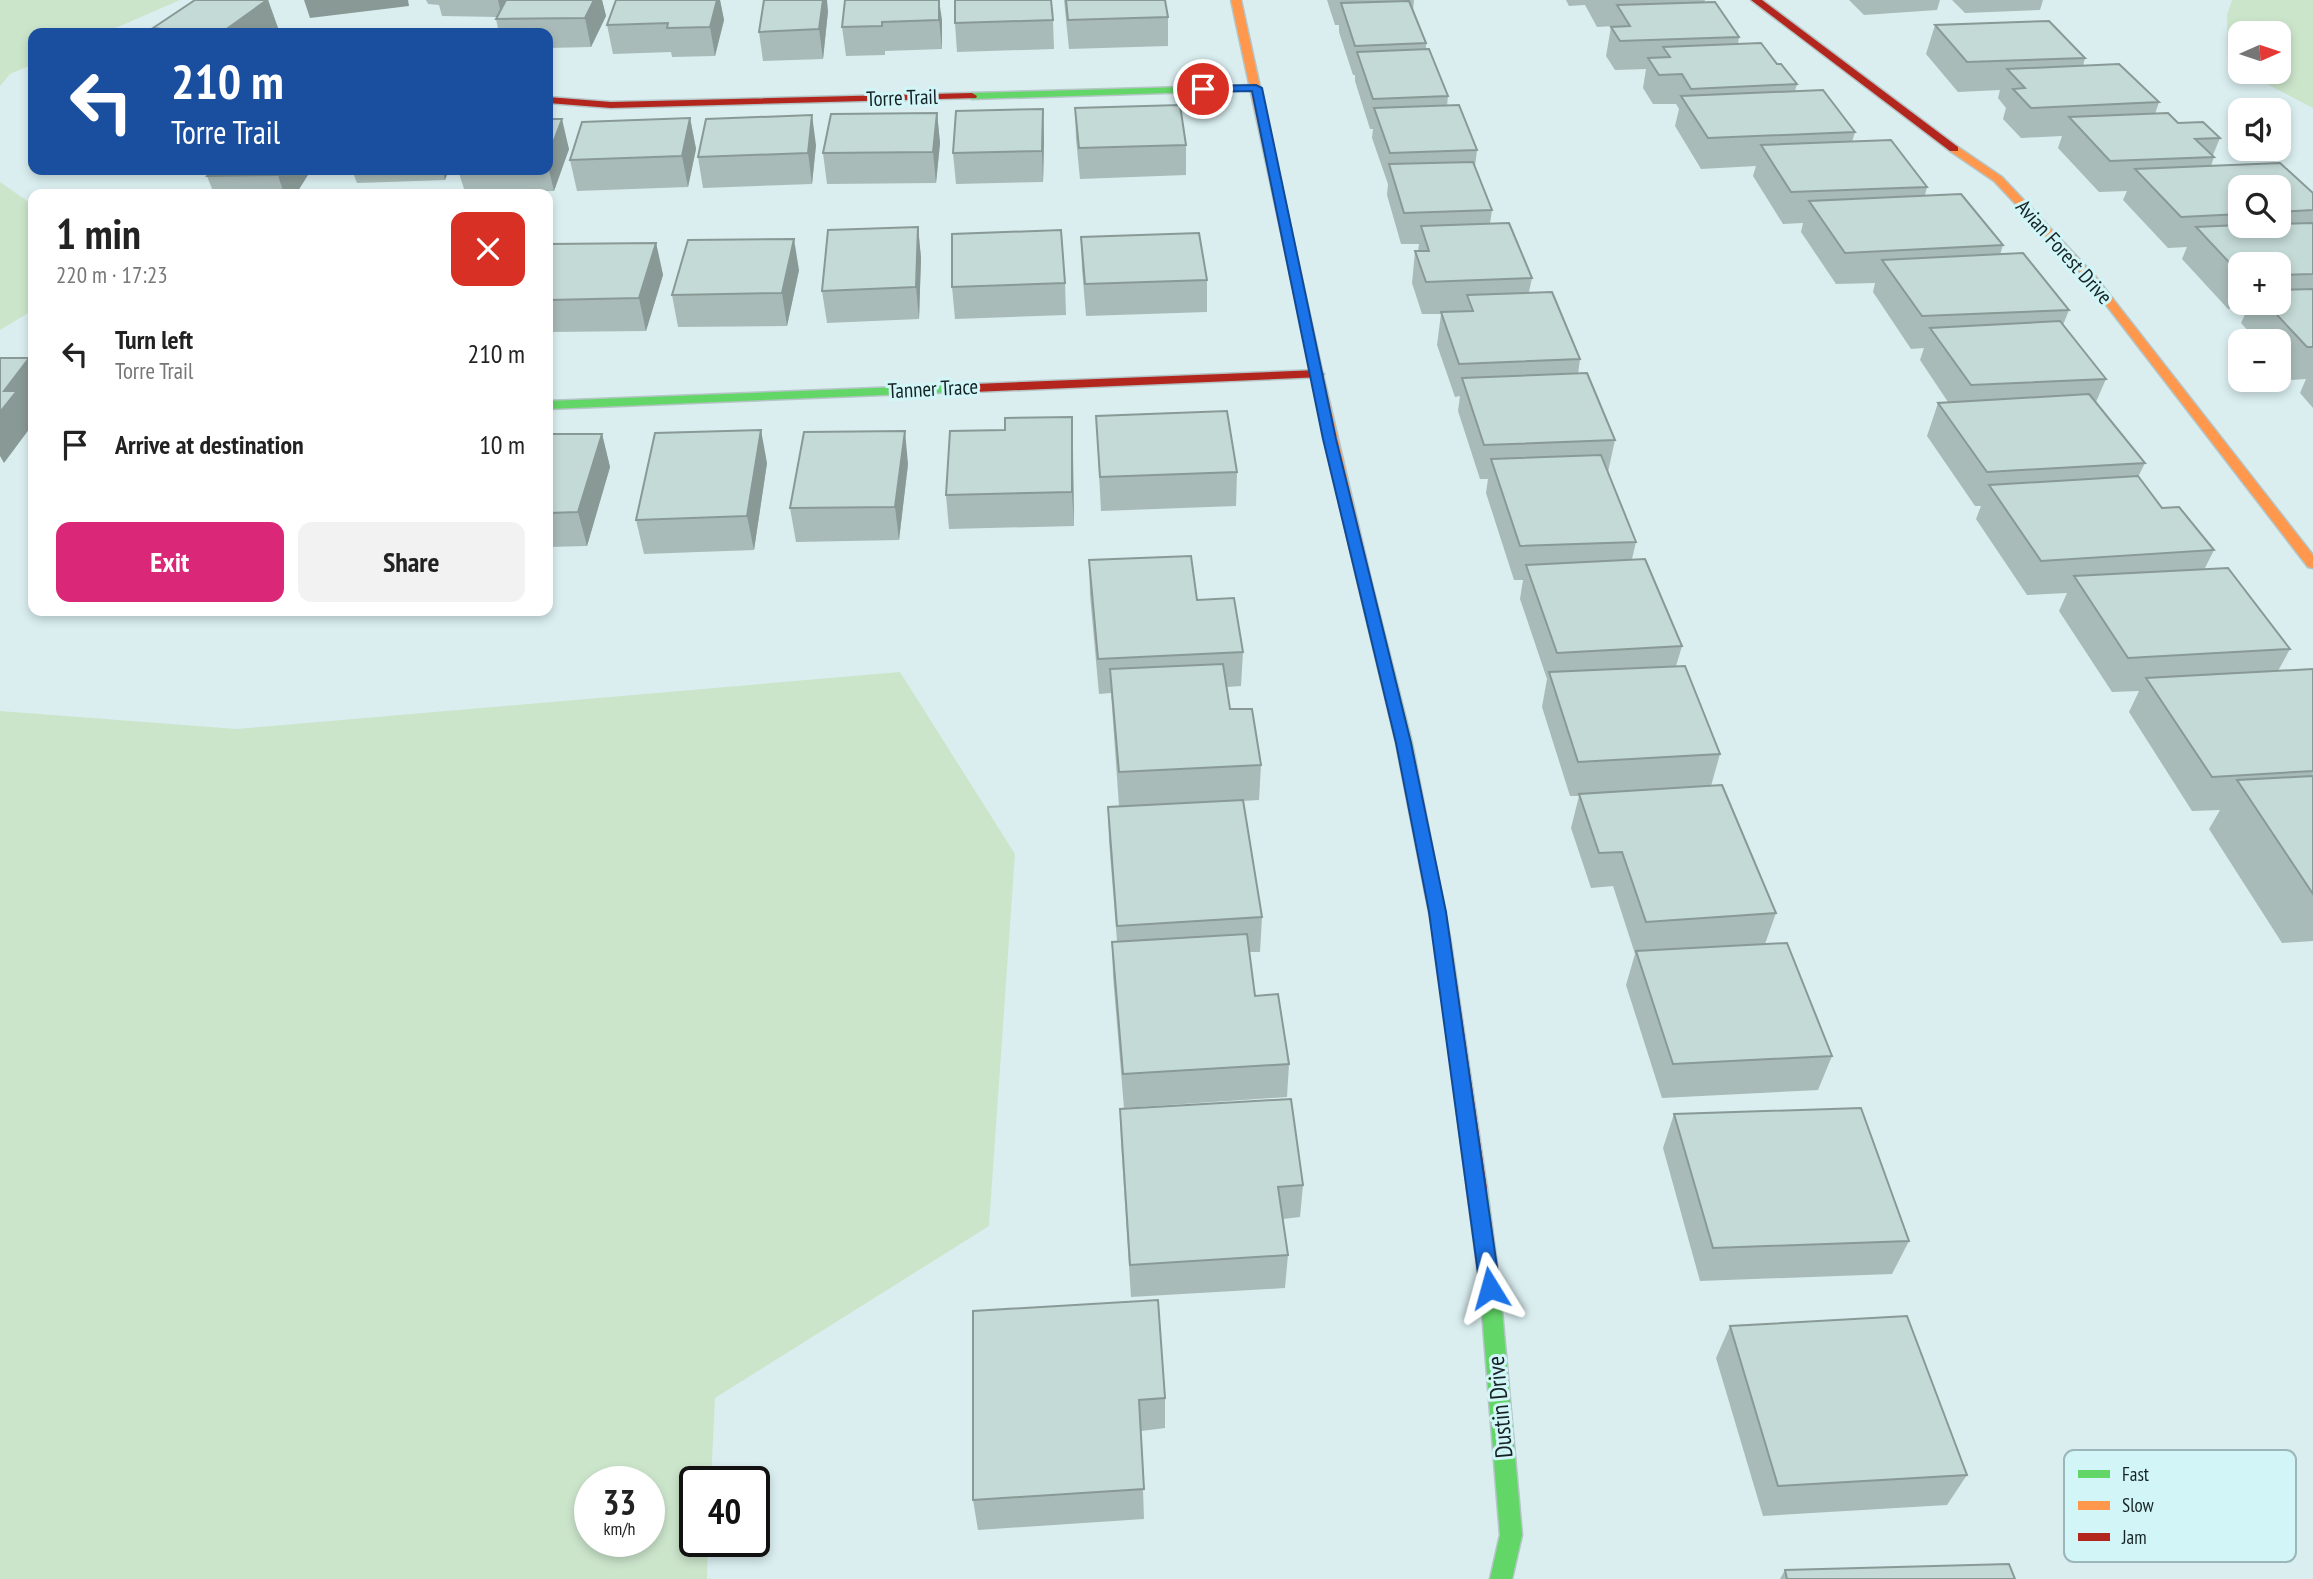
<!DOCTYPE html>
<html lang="en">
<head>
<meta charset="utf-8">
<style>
  :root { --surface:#fff; --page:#f2f2f2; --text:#222; --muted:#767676; --accent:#db2777 }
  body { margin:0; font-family:"PT Sans Narrow",sans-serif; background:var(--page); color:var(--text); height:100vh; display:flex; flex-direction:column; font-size:26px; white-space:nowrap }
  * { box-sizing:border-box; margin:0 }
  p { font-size:23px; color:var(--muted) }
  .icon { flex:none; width:38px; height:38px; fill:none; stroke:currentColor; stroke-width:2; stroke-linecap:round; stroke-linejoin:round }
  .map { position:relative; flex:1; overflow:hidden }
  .details { position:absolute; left:28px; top:189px; width:525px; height:427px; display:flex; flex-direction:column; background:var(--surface); border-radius:14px; box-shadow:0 4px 10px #0003 }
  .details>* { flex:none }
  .guide { position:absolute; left:28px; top:28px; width:525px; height:147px; border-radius:14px; box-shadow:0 4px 10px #0003; background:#1a4fa0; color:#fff; overflow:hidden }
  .needle { width:46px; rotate:87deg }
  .fabs { position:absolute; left:2228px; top:21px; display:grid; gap:14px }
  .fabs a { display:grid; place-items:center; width:63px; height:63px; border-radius:14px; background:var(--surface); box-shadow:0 4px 10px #0003; font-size:35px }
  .speed { position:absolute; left:574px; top:1466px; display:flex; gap:14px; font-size:35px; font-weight:700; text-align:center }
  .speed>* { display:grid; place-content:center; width:91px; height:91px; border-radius:50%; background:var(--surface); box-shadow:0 4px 10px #0003; line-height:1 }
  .speed small { font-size:18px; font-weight:400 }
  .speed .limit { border:4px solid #111; border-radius:10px; background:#fff; color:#111 }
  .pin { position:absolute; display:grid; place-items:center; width:60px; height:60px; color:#fff; margin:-30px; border:4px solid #fff; border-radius:50%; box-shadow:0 2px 7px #0007 }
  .me { position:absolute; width:77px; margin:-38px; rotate:352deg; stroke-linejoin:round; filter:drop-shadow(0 0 5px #0008) }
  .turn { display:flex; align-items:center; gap:24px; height:147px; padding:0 28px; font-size:32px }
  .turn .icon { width:91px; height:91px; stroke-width:2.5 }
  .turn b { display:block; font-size:49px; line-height:60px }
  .round { display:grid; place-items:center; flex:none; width:74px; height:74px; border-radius:14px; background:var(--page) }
  .headline { display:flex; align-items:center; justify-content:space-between; height:119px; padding:0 28px }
  h1 { font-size:42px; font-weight:600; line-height:52px }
  .button { display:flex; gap:14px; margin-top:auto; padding:14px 28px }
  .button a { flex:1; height:80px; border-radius:14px; background:var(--accent); color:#fff; font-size:28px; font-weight:600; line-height:80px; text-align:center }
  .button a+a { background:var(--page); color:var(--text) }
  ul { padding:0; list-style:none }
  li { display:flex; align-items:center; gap:21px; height:91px; padding:0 28px }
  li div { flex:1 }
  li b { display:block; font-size:26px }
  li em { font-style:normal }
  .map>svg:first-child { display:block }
  .green { fill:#cbe5cb; fill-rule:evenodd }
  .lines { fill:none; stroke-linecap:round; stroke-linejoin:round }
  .fast-casing { stroke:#b5c5c6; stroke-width:3 }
  .slow-casing { stroke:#b5c5c6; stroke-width:3 }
  .jam-casing { stroke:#b5c5c6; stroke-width:3 }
  .fast { fill:#63d668; fill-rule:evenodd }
  .slow { fill:#ff974d; fill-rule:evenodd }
  .jam { fill:#b3261e; fill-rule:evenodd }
  .wall { fill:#a9bbb8; fill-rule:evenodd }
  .shaded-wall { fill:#899996 }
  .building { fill:#c4dad6; stroke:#899996; stroke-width:2 }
  .route { fill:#1a73e8; stroke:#114b97; stroke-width:2 }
  .labels { text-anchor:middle; stroke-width:6; stroke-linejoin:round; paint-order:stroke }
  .far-street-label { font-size:21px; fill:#162324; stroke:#d2f5f8 }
  .street-label { font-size:24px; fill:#162324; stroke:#d2f5f8 }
  .key { fill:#d2f5f8; stroke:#9ab6b8; stroke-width:2 }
  .key-label { font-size:19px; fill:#162324 }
</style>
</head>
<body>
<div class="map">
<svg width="2313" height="1579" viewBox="0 0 2313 1579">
  <rect width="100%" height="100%" fill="#daeef0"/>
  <g class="green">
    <path d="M0 0H180L104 33H33V64L10 74 0 86Z"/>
    <path d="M2232 0H2313V108L2244 72H2278V33H2240V70L2228 64 2227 15Z"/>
    <path d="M0 182 33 205V310L0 330Z"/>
    <path d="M900 672 1015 854 989 1226 715 1398 711 1482H695V1542H708L707 1579H0V711L237 729ZM590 1482H649V1542H590Z"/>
  </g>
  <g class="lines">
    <defs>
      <g id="fast">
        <path d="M1256 85 1260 86V90L972 99 967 96 972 93Z"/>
        <path d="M951 385 957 389 955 392 548 409V401Z"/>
        <path d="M1365 580 1372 584 1412 743 1441 892 1439 896H1427L1425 892 1396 743 1358 584Z"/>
        <path d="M1477 1181 1484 1183 1487 1189 1500 1288 1522 1535 1512 1579H1490L1500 1535 1480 1288 1467 1189 1470 1183Z"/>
      </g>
      <g id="slow">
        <path d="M1231 0H1241L1321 366 1372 584 1365 588 1358 584 1341 511Z"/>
        <path d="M1950 147H1958L2002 177 2095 276 2313 555V568L2308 567 2087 280 1994 181 1950 151Z"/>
      </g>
      <g id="jam">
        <path d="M1751 0H1762L1958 147V151H1950Z"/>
        <path d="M972 93 977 96 976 98 611 108 548 103V97L611 102Z"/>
        <path d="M1318 370 1324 374 1322 377 951 393 945 389 951 385Z"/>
        <path d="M1433 886 1439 888 1441 892 1450 937 1487 1189 1484 1195 1477 1197 1470 1195 1467 1189 1434 937 1425 892 1427 888Z"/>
      </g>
    </defs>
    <use href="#fast" class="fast-casing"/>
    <use href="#slow" class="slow-casing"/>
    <use href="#jam" class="jam-casing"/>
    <use href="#fast" class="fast"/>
    <use href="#slow" class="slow"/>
    <use href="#jam" class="jam"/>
  </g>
  <g class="wall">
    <path d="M195 0H268L278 28 271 33H155L153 28Z"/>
    <path d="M426 0H602L606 16 591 47 548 48V33H499L496 19 497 17 442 16 439 5 428 4Z"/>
    <path d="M616 0H720L724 20 715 56 672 57 671 52 613 54 607 25Z"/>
    <path d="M845 0 942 20V49L885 51V55L846 56 842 27Z"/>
    <path d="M1064 0H1165L1168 17V46L1069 49Z"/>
    <path d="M1327 0H1414L1413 10 1426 43V49L1448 96 1447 106 1477 150 1475 167 1492 210 1490 224 1532 278 1529 292 1580 359 1578 374 1615 440 1608 472 1636 542 1632 559 1682 646 1676 666 1720 754 1711 786 1776 913 1765 944 1832 1056 1818 1090 1662 1098 1626 985 1635 954 1613 886 1591 888 1571 828 1579 796H1570L1542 707 1547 679 1520 599 1523 580H1514L1486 493 1488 479H1480L1458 411 1460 396 1455 397 1437 345 1441 314H1422L1412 283 1415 251H1418L1419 244H1401L1387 195 1388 184 1372 138 1373 129H1370L1355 81V75H1353L1339 32V25H1335Z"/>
    <path d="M1566 0H1705L1704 3 1739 37 1738 44 1777 64 1797 84 1795 91 1855 132 1852 142 1927 187 1925 195 2003 245 2000 255 2069 310 2063 325 2106 379 2096 402 2145 463 2138 477 2162 508 2214 550 2204 570 2290 649 2278 671 2313 669V941L2282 943 2209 829 2220 810 2192 811 2129 712 2139 691 2112 692 2059 611 2067 593 2027 595 1976 519 1981 506H1975L1927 436 1938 403 1948 402 1920 360 1924 348 1911 349 1873 292 1875 283 1836 284 1801 232 1803 223 1783 224 1753 176 1756 166 1701 169 1675 126 1679 109 1676 104H1653L1643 88 1646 69 1615 70 1606 56 1611 27 1614 26 1597 27 1585 5 1569 6Z"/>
    <path d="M1849 0H1940L1937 10 1864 15Z"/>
    <path d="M1952 0H2043L2040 10 1965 13Z"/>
    <path d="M828 11 823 59 763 61 759 32Z"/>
    <path d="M1053 20 1054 49 957 52 955 23Z"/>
    <path d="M1935 25 2085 58 2083 66 2159 102 2155 114 2220 138 2213 155 2214 157 2211 166 2313 193V408L2300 393 2306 379 2291 380 2278 366V341H2257L2241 323 2248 308 2228 309 2182 259 2187 247 2168 248 2123 200 2127 191 2099 192 2058 148 2062 136 2021 138 2003 119 2006 108 1998 98 2000 90 1958 92 1926 54ZM2240 187H2278V226H2240ZM2240 264H2278V303H2240Z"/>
    <path d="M1075 108 1186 145V175L1080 179 1076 139Z"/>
    <path d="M1043 109 1044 140 1043 182 956 184 953 153Z"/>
    <path d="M937 113 940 143 936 183 827 184 823 153Z"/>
    <path d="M690 118 696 149 688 187 577 191 570 160Z"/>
    <path d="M548 119 569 149 554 191 465 192 458 170H548Z"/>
    <path d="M816 145 812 184 703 188 698 157Z"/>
    <path d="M211 170H311L296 194H214L207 176Z"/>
    <path d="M352 170H449L445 180 357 183Z"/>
    <path d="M918 227 921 258 919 319 827 323 822 291Z"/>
    <path d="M1081 237 1207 280V312L1086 316 1082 269Z"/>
    <path d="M656 243 663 275 646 331 548 332V246Z"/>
    <path d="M799 270 787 326 678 327 672 295Z"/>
    <path d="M1065 283 1066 315 955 319 952 287Z"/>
    <path d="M1096 416 1237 472 1236 506 1101 511Z"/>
    <path d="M1072 417 1074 526 949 529 946 495 1005 430Z"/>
    <path d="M548 434H602L610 467 587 546 548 547Z"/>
    <path d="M767 463 754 550 644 554 636 520Z"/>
    <path d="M908 464 899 540 796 542 790 508Z"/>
    <path d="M1089 560 1197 600 1243 652 1241 686 1227 687 1230 709 1261 765 1259 800 1243 801 1262 917 1260 952H1249L1255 996 1289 1064 1287 1097 1124 1108 1113 976 1112 942 1117 941 1109 841 1108 807 1119 806 1111 693 1099 694 1090 595Z"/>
    <path d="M1120 1109 1303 1185 1300 1217 1283 1219 1288 1255 1285 1288 1131 1297 1121 1142Z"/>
    <path d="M1674 1114 1909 1241 1892 1274 1700 1281 1663 1148Z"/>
    <path d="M1158 1300 1165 1398V1428L1141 1431 1144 1519 978 1530 973 1500Z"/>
    <path d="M1730 1326 1967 1475 1947 1505 1763 1516 1716 1358Z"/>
    <path d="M1785 1570 2015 1579H1780Z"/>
  </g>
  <g class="shaded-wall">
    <path d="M267 0H268L278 28 271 33H221Z"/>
    <path d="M304 0H408L409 6 310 18Z"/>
    <path d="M498 0H514L502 18Z"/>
    <path d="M594 0H602L606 16 591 47 585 18Z"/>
    <path d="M717 0H720L724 20 715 56 710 27Z"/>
    <path d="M823 0H827L828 11 823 59 819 29Z"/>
    <path d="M939 0 942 20V49L939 20Z"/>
    <path d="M1043 109 1044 140 1043 182 1042 151Z"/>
    <path d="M937 113 940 143 936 183 933 152Z"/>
    <path d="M812 115 816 145 812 184 808 153Z"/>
    <path d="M690 118 696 149 688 187 682 156Z"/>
    <path d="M562 119 569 149 554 191 548 166V156Z"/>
    <path d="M281 170H311L296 194H284L278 175Z"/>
    <path d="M442 170H449L445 180Z"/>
    <path d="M918 227 921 258 919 319 916 287Z"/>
    <path d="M794 239 799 270 787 326 782 293Z"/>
    <path d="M656 243 663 275 646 331 639 298Z"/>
    <path d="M29 358 33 367V406L28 414 33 424 4 463 0 456V412L4 391Z"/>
    <path d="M1072 417 1073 450 1074 526 1072 492Z"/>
    <path d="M761 430 767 463 754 550 747 516Z"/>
    <path d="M905 431 908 464 899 540 895 507Z"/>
    <path d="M602 434 610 467 587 546 578 512Z"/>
  </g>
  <g class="building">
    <path d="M195 0H267L221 33H195L153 28Z"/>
    <path d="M506 0H594L585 18 496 19Z"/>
    <path d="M616 0H717L710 27 667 28 668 23 607 25Z"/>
    <path d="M764 0H823L819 29 759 32Z"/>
    <path d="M845 0H939V20L882 22V26L842 27Z"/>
    <path d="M955 0H1051L1053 20 955 23Z"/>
    <path d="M1066 0H1165L1168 17 1068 20Z"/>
    <path d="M1409 1 1426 43 1355 46 1341 3Z"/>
    <path d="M1715 2 1739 37 1620 41 1611 27 1630 26 1617 5Z"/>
    <path d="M2049 21 2085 58 1967 62 1935 25Z"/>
    <path d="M1761 43 1777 64H1781L1797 84 1691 89 1682 74 1659 75 1648 58 1670 57 1663 47Z"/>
    <path d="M1429 49 1448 96 1373 99 1357 52Z"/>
    <path d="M2119 64 2159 102 2031 108 2013 89 2025 88 2007 69Z"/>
    <path d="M1823 90 1855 132 1708 138 1681 96Z"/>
    <path d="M1180 105 1186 145 1079 148 1075 108Z"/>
    <path d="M1459 105 1477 150 1390 153 1374 108Z"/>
    <path d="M1043 109 1042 151 953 153 956 111Z"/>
    <path d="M937 113 933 152 823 153 831 114Z"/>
    <path d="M2168 113 2178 123 2203 122 2220 138 2195 139 2214 157 2110 161 2069 117Z"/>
    <path d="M812 115 808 153 698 157 706 119Z"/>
    <path d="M690 118 682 156 570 160 582 122Z"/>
    <path d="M548 119H562L548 156Z"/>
    <path d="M1891 140 1927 187 1791 192 1761 145Z"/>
    <path d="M1473 162 1492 210 1404 213 1389 164Z"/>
    <path d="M2280 163 2313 193V210L2278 212V187H2240V214L2181 217 2135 169Z"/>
    <path d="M211 170H281L278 175 207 176Z"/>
    <path d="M1961 194 2003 245 1845 253 1809 201Z"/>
    <path d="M1509 223 1532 278 1426 282 1415 251H1429L1421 226Z"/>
    <path d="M2313 223V274L2278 275V264H2240V274L2196 227 2240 225 2278 226V224Z"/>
    <path d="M918 227 916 287 822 291 828 230Z"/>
    <path d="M1061 230 1065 283 952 287V234Z"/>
    <path d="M1199 233 1207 280 1085 284 1081 237Z"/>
    <path d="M794 239 782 293 672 295 688 240Z"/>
    <path d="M656 243 639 298 548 300V244Z"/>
    <path d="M2023 253 2069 310 1922 316 1882 260Z"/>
    <path d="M2313 289V347H2307L2266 303H2278V290Z"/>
    <path d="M1552 292 1580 359 1459 364 1441 312 1473 311 1467 295Z"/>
    <path d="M2060 321 2106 379 1971 385 1930 328Z"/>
    <path d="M0 358H29L4 391H17L0 412Z"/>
    <path d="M1587 373 1615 440 1484 445 1462 378Z"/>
    <path d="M2089 394 2145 463 1987 472 1938 403Z"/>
    <path d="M1227 411 1237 472 1100 477 1096 416Z"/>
    <path d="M1072 417V492L946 495 950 431 1005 430V418Z"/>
    <path d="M761 430 747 516 636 520 655 433Z"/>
    <path d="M905 431 895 507 790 508 804 432Z"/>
    <path d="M548 434H602L578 512 548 513Z"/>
    <path d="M1601 455 1636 542 1520 546 1491 459Z"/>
    <path d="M2138 476 2162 508 2179 507 2214 550 2041 561 1989 485Z"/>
    <path d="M1191 556 1197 600 1234 598 1243 652 1098 659 1089 560Z"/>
    <path d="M1645 559 1682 646 1557 653 1526 565Z"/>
    <path d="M2228 568 2290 649 2128 658 2074 576Z"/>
    <path d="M1223 664 1230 709H1252L1261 765 1119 772 1110 669Z"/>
    <path d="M1685 666 1720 754 1578 762 1549 672Z"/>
    <path d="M2313 669V771L2212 777 2146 678Z"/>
    <path d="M2313 776V894L2237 780Z"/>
    <path d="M1722 785 1776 913 1646 922 1622 852 1599 853 1579 794Z"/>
    <path d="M1243 800 1262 917 1117 926 1108 807Z"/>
    <path d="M1247 934 1255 996 1278 994 1289 1064 1123 1074 1112 942Z"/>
    <path d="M1787 943 1832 1056 1673 1064 1636 951Z"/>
    <path d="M1291 1099 1303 1185 1278 1187 1288 1255 1130 1265 1120 1109Z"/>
    <path d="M1861 1108 1909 1241 1713 1248 1674 1114Z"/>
    <path d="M1158 1300 1165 1398 1139 1400 1144 1489 973 1500V1311Z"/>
    <path d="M1907 1316 1967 1475 1778 1486 1730 1326Z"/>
    <path d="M2009 1564 2015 1579H1787L1785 1570Z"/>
  </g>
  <path class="route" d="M1256 85 1262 88 1336 439 1411 743 1446 912 1500 1288 1497 1294 1490 1297 1483 1294 1480 1288 1429 912 1396 743 1323 439 1252 91 1203 92 1198 89 1203 86Z"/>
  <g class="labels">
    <g class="far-street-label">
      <text transform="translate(902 98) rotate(-2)" y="7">Torre Trail</text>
      <text transform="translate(2064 252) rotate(48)" y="7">Avian Forest Drive</text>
      <text transform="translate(933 389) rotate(-3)" y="7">Tanner Trace</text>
    </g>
    <g class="street-label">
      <text transform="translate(1500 1407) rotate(-95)" y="8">Dustin Drive</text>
    </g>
  </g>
  <rect x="2064" y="1450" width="232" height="112" rx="10" class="key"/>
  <rect x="2078" y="1470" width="32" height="8" fill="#63d668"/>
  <rect x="2078" y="1501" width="32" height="9" fill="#ff974d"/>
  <rect x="2078" y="1533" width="32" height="8" fill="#b3261e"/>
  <g class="key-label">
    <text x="2122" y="1481">Fast</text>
    <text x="2122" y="1512">Slow</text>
    <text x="2122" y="1544">Jam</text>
  </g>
</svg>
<div class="fabs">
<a><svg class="needle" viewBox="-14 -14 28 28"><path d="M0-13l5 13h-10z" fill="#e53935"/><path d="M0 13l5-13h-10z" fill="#767676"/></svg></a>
<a><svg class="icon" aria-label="sound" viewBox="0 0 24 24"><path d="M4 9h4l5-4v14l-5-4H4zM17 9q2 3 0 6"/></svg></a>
<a><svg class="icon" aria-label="search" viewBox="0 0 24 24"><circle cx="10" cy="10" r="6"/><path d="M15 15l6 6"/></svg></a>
<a>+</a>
<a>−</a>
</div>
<div class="speed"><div>33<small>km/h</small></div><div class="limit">40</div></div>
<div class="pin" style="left:1203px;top:89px;background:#d93025"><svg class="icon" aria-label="arrive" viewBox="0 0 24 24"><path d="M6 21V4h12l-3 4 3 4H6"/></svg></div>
<svg class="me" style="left:1490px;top:1288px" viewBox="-20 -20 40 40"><path d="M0-17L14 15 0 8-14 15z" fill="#1a73e8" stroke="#fff" stroke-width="4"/></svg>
<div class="guide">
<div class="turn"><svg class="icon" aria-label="left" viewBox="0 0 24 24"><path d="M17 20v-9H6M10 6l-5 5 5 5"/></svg><div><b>210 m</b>Torre Trail</div></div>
</div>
<section class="details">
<div class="headline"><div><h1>1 min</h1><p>220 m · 17:23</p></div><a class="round" style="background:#d93025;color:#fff"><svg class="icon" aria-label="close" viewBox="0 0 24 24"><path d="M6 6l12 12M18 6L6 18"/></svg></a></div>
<ul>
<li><svg class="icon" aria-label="left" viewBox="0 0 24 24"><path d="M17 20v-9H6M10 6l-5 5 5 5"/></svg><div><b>Turn left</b><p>Torre Trail</p></div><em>210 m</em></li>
<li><svg class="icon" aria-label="arrive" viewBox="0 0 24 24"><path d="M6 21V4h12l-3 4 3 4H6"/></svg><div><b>Arrive at destination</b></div><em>10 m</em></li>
</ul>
<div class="button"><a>Exit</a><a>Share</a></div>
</section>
</div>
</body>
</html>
